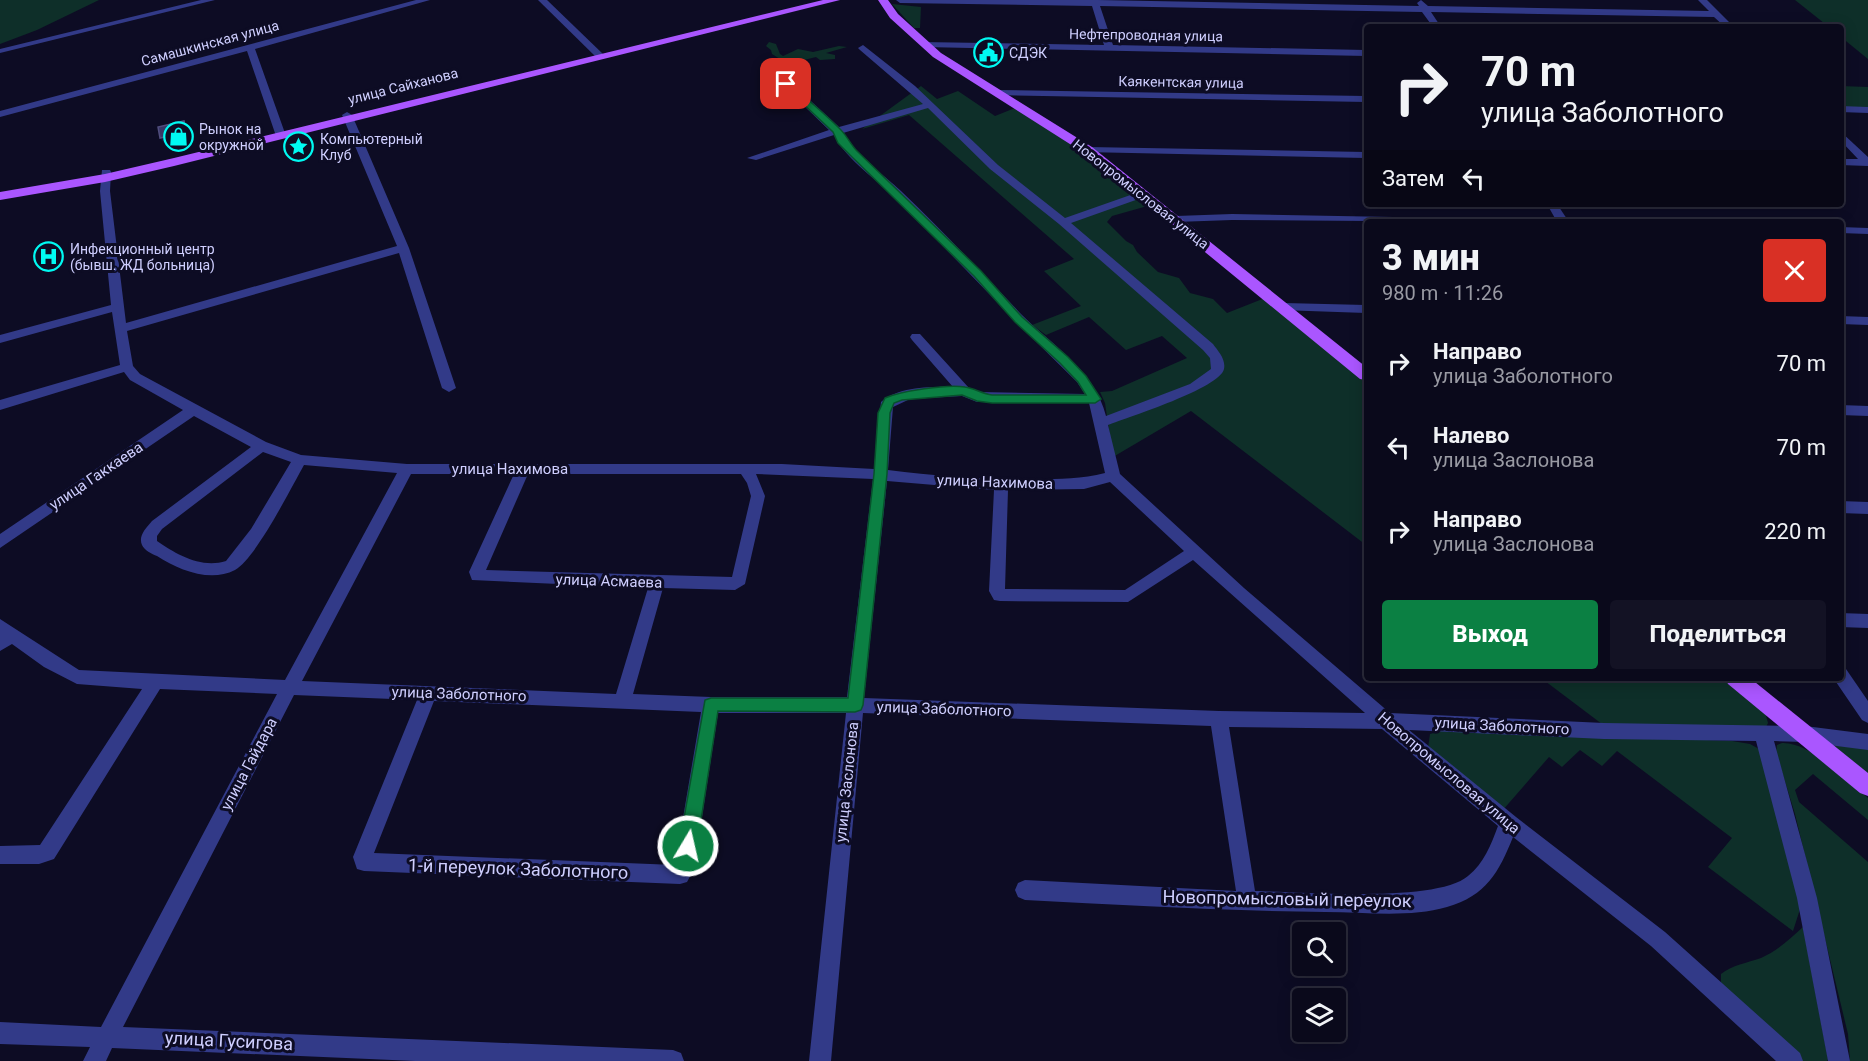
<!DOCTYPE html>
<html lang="ru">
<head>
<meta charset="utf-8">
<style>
  :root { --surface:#0a091b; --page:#131224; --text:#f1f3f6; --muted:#999aa3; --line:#2a2a3a; --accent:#0b8043 }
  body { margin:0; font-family:Roboto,sans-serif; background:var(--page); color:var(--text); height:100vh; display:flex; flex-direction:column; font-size:22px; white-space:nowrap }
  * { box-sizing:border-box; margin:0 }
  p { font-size:20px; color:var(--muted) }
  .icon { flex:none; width:33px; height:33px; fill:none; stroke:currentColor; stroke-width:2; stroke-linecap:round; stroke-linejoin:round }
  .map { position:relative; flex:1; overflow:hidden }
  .panel { position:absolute; left:1364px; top:219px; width:480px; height:462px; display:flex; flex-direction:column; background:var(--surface); border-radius:6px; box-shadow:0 3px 15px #0003,0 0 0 2px var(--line) }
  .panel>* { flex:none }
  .guide { position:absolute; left:1364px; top:24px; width:480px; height:183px; border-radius:6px; box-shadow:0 3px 15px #0003,0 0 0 2px var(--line); background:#0a091b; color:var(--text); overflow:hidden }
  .tools { position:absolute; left:1292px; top:922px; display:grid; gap:12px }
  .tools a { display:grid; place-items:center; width:54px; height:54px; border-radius:6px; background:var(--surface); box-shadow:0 3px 15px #0003,0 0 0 2px var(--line); font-size:30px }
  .pin { position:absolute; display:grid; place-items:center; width:51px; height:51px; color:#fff; margin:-26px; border-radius:12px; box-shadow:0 3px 9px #0006 }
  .me { position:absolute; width:66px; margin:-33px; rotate:9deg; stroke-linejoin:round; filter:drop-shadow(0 0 4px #0008) }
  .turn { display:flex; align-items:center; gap:21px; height:126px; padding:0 18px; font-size:27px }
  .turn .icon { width:78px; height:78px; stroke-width:2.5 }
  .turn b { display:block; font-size:42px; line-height:51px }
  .then { display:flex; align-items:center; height:57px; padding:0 18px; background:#0003; gap:12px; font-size:22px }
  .round { display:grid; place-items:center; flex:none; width:63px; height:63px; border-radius:6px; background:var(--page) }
  .summary { display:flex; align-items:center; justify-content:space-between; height:102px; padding:0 18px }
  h1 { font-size:36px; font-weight:800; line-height:45px }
  .primary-button { display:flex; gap:12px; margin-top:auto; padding:12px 18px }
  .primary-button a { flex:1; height:69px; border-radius:6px; background:var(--accent); color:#fff; font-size:24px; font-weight:800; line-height:69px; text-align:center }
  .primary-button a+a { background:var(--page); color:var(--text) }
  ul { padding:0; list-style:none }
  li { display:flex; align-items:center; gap:18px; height:84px; padding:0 18px }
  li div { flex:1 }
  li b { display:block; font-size:22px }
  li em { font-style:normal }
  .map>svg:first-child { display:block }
  .green { fill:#0e2f29 }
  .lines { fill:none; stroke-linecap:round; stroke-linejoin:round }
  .minor { fill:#323a88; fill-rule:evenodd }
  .major { fill:#aa56ff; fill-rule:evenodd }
  .shaded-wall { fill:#141239 }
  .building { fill:#383566; stroke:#504e7e; stroke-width:1.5 }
  .route { fill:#0b8043; stroke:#07532c; stroke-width:1.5 }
  .labels { text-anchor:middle; stroke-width:6; stroke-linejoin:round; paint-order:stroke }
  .far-street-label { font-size:14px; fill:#cfcfff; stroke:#0d0c24 }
  .far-poi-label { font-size:14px; fill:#cfcfff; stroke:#0d0c24; text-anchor:start }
  .street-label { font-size:15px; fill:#cfcfff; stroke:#0d0c24 }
  .near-street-label { font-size:18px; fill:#cfcfff; stroke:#0d0c24 }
</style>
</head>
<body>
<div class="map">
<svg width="1868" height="1061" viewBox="0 0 1868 1061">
  <rect width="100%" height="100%" fill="#0d0c24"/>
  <g class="green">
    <path d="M0 0H99L37 30 0 44Z"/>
    <path d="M1795 0H1868V59L1841 37 1840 27H1829Z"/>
    <path d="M892 4 921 7 920 28H914Z"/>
    <path d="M769 42 776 44 780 54 783 56 798 49 813 52 839 46 847 47 826 53 835 55V59L820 60 816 57 788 64 772 54 771 50 766 46Z"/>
    <path d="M921 86 937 99 958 91 995 116 1015 108 1085 152 1151 205 1112 216 1107 222 1126 241 1133 245 1137 252 1158 272 1179 278 1190 293 1213 299 1227 313 1265 298 1366 382V427L1363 429 1366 432V545L1191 411 1113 457 1105 403 1100 392 1112 391 1187 358 1162 336 1126 350 1089 317 1046 335 1032 325 1081 306 1044 271 1074 259 909 115 862 129Z"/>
    <path d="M1840 86 1868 87V107H1841Z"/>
    <path d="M1541 678H1726L1765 712 1768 723 1766 727 1602 724Z"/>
    <path d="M1445 730 1732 741 1750 744 1761 750 1802 903 1793 931 1708 867 1732 838 1617 751 1602 766 1580 750 1562 767 1549 757 1502 811 1428 748 1430 734Z"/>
    <path d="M1782 743C1811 742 1846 780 1868 798V820L1813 774 1795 790 1799 802 1868 862V1061H1850L1848 1034 1795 814 1776 752 1777 745Z"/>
    <path d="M1831 745 1868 749V777Z"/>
    <path d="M1803 927 1828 1059 1827 1061H1799L1721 986V974C1732 965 1747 963 1761 958 1777 951 1790 939 1803 927Z"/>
  </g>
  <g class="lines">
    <g class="minor">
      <path d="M201 0H215L0 53V49Z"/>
      <path d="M416 0H430L255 49 286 136 285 138 276 136 247 51 0 117V111Z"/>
      <path d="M538 0H547L604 55V59H598Z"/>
      <path d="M896 0H1098L1419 6 1417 3 1421 0 1428 6 1709 11 1698 0H1707L1734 27H1725L1714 17 1431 12 1441 27H1433L1422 12 1100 6 1113 45 1366 50V56L924 47 920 44 921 42 1104 45 1092 6 900 3Z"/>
      <path d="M863 45 915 86 998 165 1065 218 1139 192H1147V196L1071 223 1213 344C1218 351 1226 359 1224 369 1220 388 1129 417 1108 425L1120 474 1244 588 1390 713 1604 723 1805 726 1868 734V750L1805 742 1774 741 1817 898 1850 1061H1828L1797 898 1756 741 1604 739 1409 730 1516 817 1665 932 1800 1053 1803 1061H1776L1651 946 1513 837C1499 872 1486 896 1447 907 1409 918 1365 912 1325 912 1225 911 1125 905 1025 900L1018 897 1015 890 1018 883 1025 880 1236 891 1211 726 863 713 831 1061H809L846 713H718L694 869 687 882 680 884 364 871 357 869 353 857 417 700 294 695 123 1027 673 1050 681 1053 684 1061H415L112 1048 106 1061H83L90 1047 0 1044V1022L101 1027 277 694 160 689 54 859 39 864H0V846L40 845 142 689 77 684 44 667 12 644 0 651V619L79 670 285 680 397 473 304 465C291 488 256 558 235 570 210 583 179 570 157 556 152 554 144 550 142 545 138 536 146 528 152 521L251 447 194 416 0 548V534L183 410 130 380 124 372 0 410V400L120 365 112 312 0 343V335L111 305 100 191 102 170H110L111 172 110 191 126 323 397 246 342 115 347 112 352 115 409 248 456 388 449 392 442 388 399 253 127 331 133 366 140 374 266 442 301 455 407 464H782L874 469 881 402C899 386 930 387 953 387L912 340 910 337 912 334H920L969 388 979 392 1085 394 1077 382C1016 323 958 261 898 200 878 180 847 161 834 135L756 160 747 158 829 130 769 72V68H775L839 127 923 104 860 50 858 48ZM928 108 990 169 1059 224 1203 350 1210 358 1211 369 1190 384 1106 416C1095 371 1053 346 1022 315 982 273 943 231 901 191 882 173 855 156 843 133ZM962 396 977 402 1089 403 1105 473C1082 479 1060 479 1036 479 987 480 938 476 888 470L893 407 910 399ZM263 452 291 462 251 529 226 561C201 569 176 554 157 541V536L162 529ZM411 474H514L469 572 472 580 648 588 616 694 302 681ZM528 474H741L747 483 751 496 732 577 486 570ZM756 474 873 479 847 697H711L633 694 663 588 735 590 745 584 765 496ZM887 481 994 490 989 591 994 600 1000 601 1128 602 1193 560 1365 713 1219 711 864 698ZM1110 482 1184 551 1125 590 1005 589 1008 490 1084 489ZM434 701 701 712 675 865 374 853ZM1229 727 1382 729 1498 826C1491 845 1484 863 1468 876 1437 903 1300 892 1255 891Z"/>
      <path d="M996 90 1366 96V102L993 95V91Z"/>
      <path d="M1840 106 1868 107V113L1840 112Z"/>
      <path d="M1840 131 1868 157V166L1840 165V159H1858L1840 140Z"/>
      <path d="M1088 147 1366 152V158L1084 152 1083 150Z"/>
      <path d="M1547 204H1557L1569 222H1557Z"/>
      <path d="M1232 214 1503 219 1509 222 1232 220 1176 222 1170 219 1176 216Z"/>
      <path d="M1840 227 1868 228V234L1840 233Z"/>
      <path d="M1284 303 1366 305V313L1280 310V304Z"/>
      <path d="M1840 316 1868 317V325L1840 324Z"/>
      <path d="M1840 405 1868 406V416L1840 415Z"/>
      <path d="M1840 501 1868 502V514L1840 513Z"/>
      <path d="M1840 613 1868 614V628L1840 627Z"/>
      <path d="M1840 667 1846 669 1868 701V723L1862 720 1834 679 1840 678Z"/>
    </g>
    <g class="major">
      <path d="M823 0H840L174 166 105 182 0 200V192L105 174 174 158Z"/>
      <path d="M878 0H888L898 14 941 53 1092 147 1366 367V380L1360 379 1084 153 933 57 890 18Z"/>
      <path d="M1725 678H1750L1868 773V796L1860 793 1728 684Z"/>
    </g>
  </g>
  <path class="shaded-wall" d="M184 121 189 130 192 140 166 146 160 138Z"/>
  <path class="building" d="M184 121 187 132 160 138 158 127Z"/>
  <path class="route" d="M783 82H789C805 98 823 112 839 128 846 134 850 144 857 151L981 271 1022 317 1068 357 1086 376 1101 399 1095 403H992L977 401 962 395 902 400 894 403 890 413 887 474 863 705 861 710 855 712 718 711 697 846 694 851 688 854 682 851 679 846 705 700 711 698H848L874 474 878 413 885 398C901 391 947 384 965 387 974 388 982 394 992 395H1086L1078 382 1060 363 1015 322 974 276 850 155 838 143 833 132 783 85Z"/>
  <defs>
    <symbol id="civic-ring" viewBox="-11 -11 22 22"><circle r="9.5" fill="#0d0c24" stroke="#00faf2" stroke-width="1.5"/><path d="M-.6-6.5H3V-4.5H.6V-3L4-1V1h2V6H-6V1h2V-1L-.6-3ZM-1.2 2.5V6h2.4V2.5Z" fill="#00faf2"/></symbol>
    <symbol id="shop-ring" viewBox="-11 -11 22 22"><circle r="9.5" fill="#0d0c24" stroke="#00faf2" stroke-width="1.5"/><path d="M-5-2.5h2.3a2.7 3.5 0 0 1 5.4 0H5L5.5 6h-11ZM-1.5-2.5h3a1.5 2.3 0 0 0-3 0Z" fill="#00faf2"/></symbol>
    <symbol id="sight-ring" viewBox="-11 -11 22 22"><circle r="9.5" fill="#0d0c24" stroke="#00faf2" stroke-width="1.5"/><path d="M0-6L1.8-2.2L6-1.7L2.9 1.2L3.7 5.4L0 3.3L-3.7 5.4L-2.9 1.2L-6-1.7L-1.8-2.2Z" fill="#00faf2"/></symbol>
    <symbol id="hospital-ring" viewBox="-11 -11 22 22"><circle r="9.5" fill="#0d0c24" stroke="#00faf2" stroke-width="1.5"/><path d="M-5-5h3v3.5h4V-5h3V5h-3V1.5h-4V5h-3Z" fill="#00faf2"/></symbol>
  </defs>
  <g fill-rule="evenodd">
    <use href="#civic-ring" x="972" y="36" width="33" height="33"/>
    <use href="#shop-ring" x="162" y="120" width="33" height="33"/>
    <use href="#sight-ring" x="282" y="130" width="33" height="33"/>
    <use href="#hospital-ring" x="32" y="240" width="33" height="33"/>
  </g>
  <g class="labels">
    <g class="far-street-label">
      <text transform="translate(1146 35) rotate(1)" y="5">Нефтепроводная улица</text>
      <text transform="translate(210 43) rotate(-15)" y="5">Самашкинская улица</text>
      <text transform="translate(1181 82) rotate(1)" y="5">Каякентская улица</text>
      <text transform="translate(403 86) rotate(-14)" y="5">улица Сайханова</text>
      <text transform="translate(1141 194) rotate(38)" y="5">Новопромысловая улица</text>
    </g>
    <g class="far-poi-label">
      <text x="1009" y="58">СДЭК</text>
      <text x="199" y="134">Рынок на<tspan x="199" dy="16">окружной</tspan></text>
      <text x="320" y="144">Компьютерный<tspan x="320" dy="16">Клуб</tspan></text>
      <text x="70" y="254">Инфекционный центр<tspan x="70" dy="16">(бывш. ЖД больница)</tspan></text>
    </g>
    <g class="street-label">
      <text x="510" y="474">улица Нахимова</text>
      <text transform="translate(96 476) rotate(-34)" y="5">улица Гаккаева</text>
      <text transform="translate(995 482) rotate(2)" y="5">улица Нахимова</text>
      <text transform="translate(609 581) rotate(2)" y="5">улица Асмаева</text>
      <text transform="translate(459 694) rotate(2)" y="5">улица Заболотного</text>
      <text transform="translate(944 709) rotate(2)" y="5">улица Заболотного</text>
      <text transform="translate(1502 726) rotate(3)" y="5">улица Заболотного</text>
      <text transform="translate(249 764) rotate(-62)" y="5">улица Гайдара</text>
      <text transform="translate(1449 773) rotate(40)" y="5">Новопромысловая улица</text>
      <text transform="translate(847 782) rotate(-84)" y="5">улица Заслонова</text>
    </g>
    <g class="near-street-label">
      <text transform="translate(518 869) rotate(2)" y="6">1-й переулок Заболотного</text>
      <text transform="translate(1287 899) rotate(1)" y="6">Новопромысловый переулок</text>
      <text transform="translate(229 1041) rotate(3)" y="6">улица Гусигова</text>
    </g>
  </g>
</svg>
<div class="tools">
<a><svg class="icon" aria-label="search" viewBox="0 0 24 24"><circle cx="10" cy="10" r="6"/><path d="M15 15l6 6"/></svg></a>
<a><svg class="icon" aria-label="layers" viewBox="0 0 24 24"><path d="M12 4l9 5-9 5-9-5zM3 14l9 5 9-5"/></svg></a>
</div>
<div class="pin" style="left:786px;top:84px;background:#d93025"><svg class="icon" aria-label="arrive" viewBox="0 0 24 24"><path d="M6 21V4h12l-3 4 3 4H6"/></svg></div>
<svg class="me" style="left:688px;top:846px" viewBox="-20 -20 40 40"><circle r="17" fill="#0b8043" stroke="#fff" stroke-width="3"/><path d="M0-11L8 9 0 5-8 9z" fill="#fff"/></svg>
<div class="guide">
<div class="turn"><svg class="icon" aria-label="right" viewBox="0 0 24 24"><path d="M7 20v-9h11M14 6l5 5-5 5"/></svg><div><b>70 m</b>улица Заболотного</div></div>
<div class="then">Затем<svg class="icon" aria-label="left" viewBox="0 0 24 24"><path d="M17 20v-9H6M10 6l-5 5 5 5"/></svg></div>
</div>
<section class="panel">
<div class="summary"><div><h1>3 мин</h1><p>980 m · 11:26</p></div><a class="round" style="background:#d93025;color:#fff"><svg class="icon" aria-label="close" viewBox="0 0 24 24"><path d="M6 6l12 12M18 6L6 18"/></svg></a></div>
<ul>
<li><svg class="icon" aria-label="right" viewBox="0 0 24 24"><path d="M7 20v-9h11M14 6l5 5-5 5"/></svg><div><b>Направо</b><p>улица Заболотного</p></div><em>70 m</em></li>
<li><svg class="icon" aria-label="left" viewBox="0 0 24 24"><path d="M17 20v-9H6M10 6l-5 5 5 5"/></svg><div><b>Налево</b><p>улица Заслонова</p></div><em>70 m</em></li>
<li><svg class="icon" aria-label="right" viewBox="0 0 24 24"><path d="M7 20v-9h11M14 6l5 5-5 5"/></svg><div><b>Направо</b><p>улица Заслонова</p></div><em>220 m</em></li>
</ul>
<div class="primary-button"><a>Выход</a><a>Поделиться</a></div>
</section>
</div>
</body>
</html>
